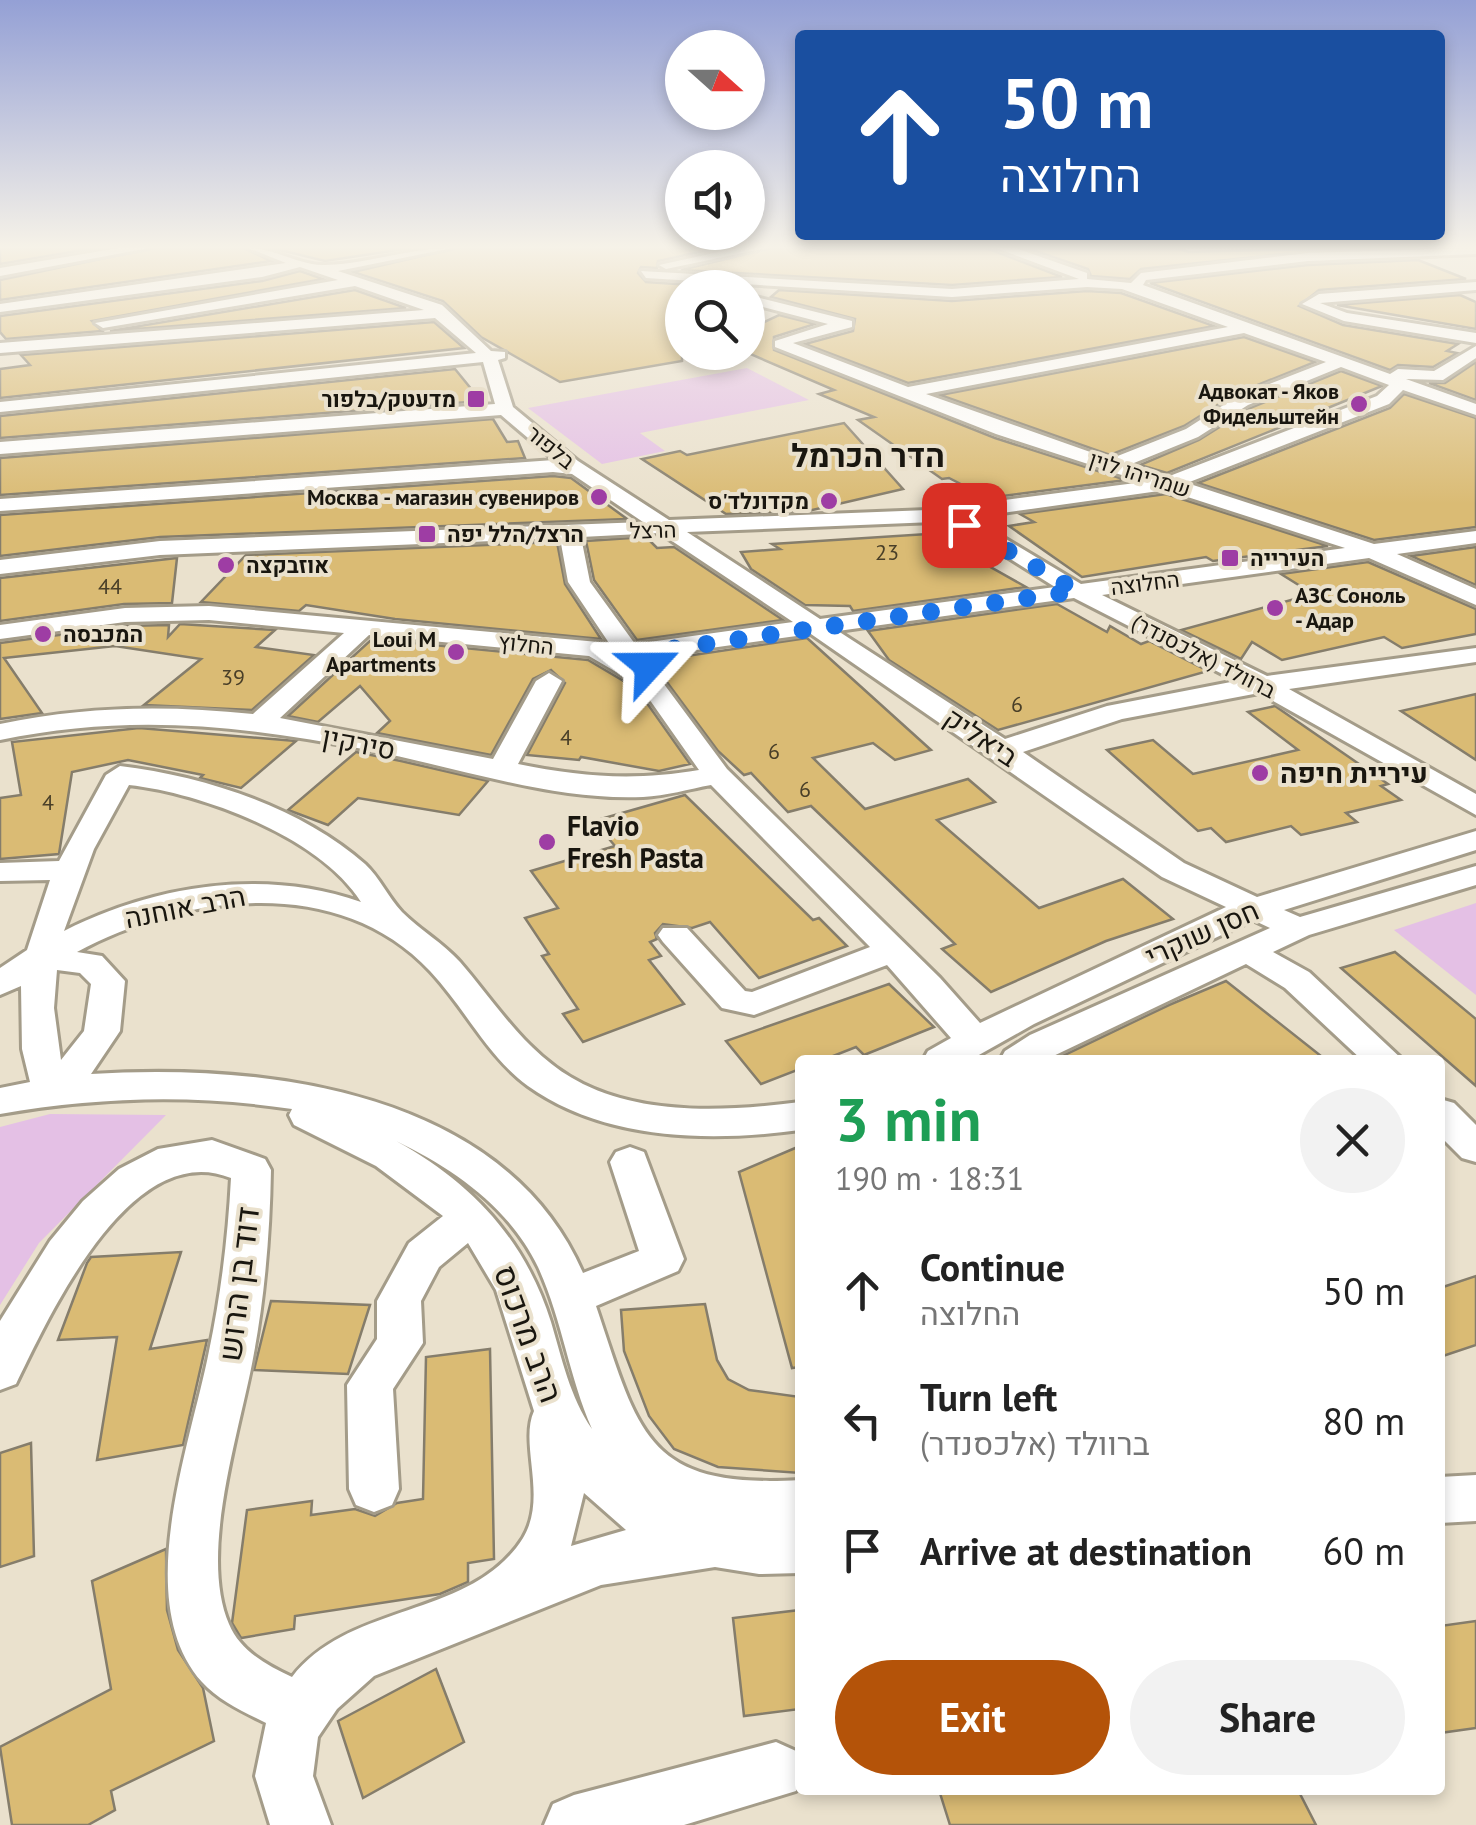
<!DOCTYPE html>
<html lang="en">
<head>
<meta charset="utf-8">
<style>
  :root { --surface:#fff; --page:#f2f2f2; --text:#222; --muted:#767676; --accent:#b45309 }
  body { margin:0; font-family:"PT Sans",Heebo,sans-serif; background:var(--page); color:var(--text); height:100vh; display:flex; flex-direction:column; font-size:38px; white-space:nowrap }
  * { box-sizing:border-box; margin:0 }
  p { font-size:32px; color:var(--muted) }
  .icon { flex:none; width:55px; height:55px; fill:none; stroke:currentColor; stroke-width:2; stroke-linecap:round; stroke-linejoin:round }
  .map { position:relative; flex:1; overflow:hidden }
  .side { position:absolute; left:795px; top:1055px; width:650px; height:740px; display:flex; flex-direction:column; background:var(--surface); border-radius:10px; box-shadow:0 5px 15px #0003 }
  .side>* { flex:none }
  .guide { position:absolute; left:795px; top:30px; width:650px; height:210px; border-radius:10px; box-shadow:0 5px 15px #0003; background:#1a4fa0; color:#fff; overflow:hidden }
  .needle { width:65px; rotate:111deg }
  .fabs { position:absolute; left:665px; top:30px; display:grid; gap:20px }
  .fabs a { display:grid; place-items:center; width:100px; height:100px; border-radius:50%; background:var(--surface); box-shadow:0 5px 15px #0003; font-size:50px }
  .pin { position:absolute; display:grid; place-items:center; width:85px; height:85px; color:#fff; margin:-42px; border-radius:20px; box-shadow:0 5px 15px #0006 }
  .me { position:absolute; width:110px; margin:-55px; rotate:66deg; stroke-linejoin:round; filter:drop-shadow(0 0 8px #0008) }
  .turn { display:flex; align-items:center; gap:35px; height:210px; padding:0 40px; font-size:45px }
  .turn .icon { width:130px; height:130px; stroke-width:2.5 }
  .turn b { display:block; font-size:70px; line-height:85px }
  .round { display:grid; place-items:center; flex:none; width:105px; height:105px; border-radius:52px; background:var(--page) }
  .overview { display:flex; align-items:center; justify-content:space-between; height:170px; padding:0 40px }
  h1 { font-size:60px; font-weight:700; line-height:75px; color:#1e9e55 }
  .action { display:flex; gap:20px; margin-top:auto; padding:20px 40px }
  .action a { flex:1; height:115px; border-radius:60px; background:var(--accent); color:#fff; font-size:40px; font-weight:700; line-height:115px; text-align:center }
  .action a+a { background:var(--page); color:var(--text) }
  ul { padding:0; list-style:none }
  li { display:flex; align-items:center; gap:30px; height:130px; padding:0 40px }
  li div { flex:1 }
  li b { display:block; font-size:38px }
  li em { font-style:normal }
  .map>svg:first-child { display:block }
  .green { fill:#e4c0e5 }
  .building { fill:#dabb74; stroke:#857d6b; stroke-width:2.5 }
  .lines { fill:none; stroke-linecap:round; stroke-linejoin:round }
  .minor-casing { stroke:#a49c89; stroke-width:6 }
  .minor { fill:#fff; fill-rule:evenodd }
  .route { stroke:#1a73e8; stroke-width:18; stroke-dasharray:0 32.4 }
  .poi-dot { fill:#9e3da4; stroke:#eae1cd; stroke-width:4 }
  .labels { text-anchor:middle; stroke-width:8; stroke-linejoin:round; paint-order:stroke }
  .far-poi-label { font-size:22px; font-weight:bold; fill:#19160f; stroke:#eae1cd; text-anchor:end }
  .far-street-label { font-size:22px; fill:#19160f; stroke:#eae1cd }
  .number-label { font-size:22px; fill:#493f28 }
  .street-label { font-size:28px; fill:#19160f; stroke:#eae1cd }
  .poi-label { font-size:28px; font-weight:bold; fill:#19160f; stroke:#eae1cd; text-anchor:start }
  .far-district-label { font-size:32px; font-weight:bold; fill:#19160f; stroke:#eae1cd }
  .near-street-label { font-size:32px; fill:#19160f; stroke:#eae1cd }
</style>
</head>
<body>
<div class="map">
<svg width="1476" height="1825" viewBox="0 0 1476 1825">
  <rect width="100%" height="100%" fill="#eae1cd"/>
  <g class="green">
    <path d="M747 368 809 400 640 433 665 451 602 464 528 408Z"/>
    <path d="M1476 903V995L1394 930Z"/>
    <path d="M50 1114 166 1115 39 1243 0 1305V1127Z"/>
  </g>
  <g class="building">
    <path d="M0 248H95L0 264Z"/>
    <path d="M153 248H244L271 261 0 300V280Z"/>
    <path d="M272 248H411L325 261Z"/>
    <path d="M456 248H718L658 261 657 268 641 267 638 273 646 282 738 288H682V361L560 382 481 337 443 301 353 272Z"/>
    <path d="M770 248H986L1062 277 952 285 681 270Z"/>
    <path d="M1027 248H1177L1188 252 1343 248 1141 269 1130 279 1091 276 1088 269Z"/>
    <path d="M1418 260 1466 279 1319 290 1299 306 1343 325 1458 344 1447 351 1457 353 1433 367 1398 365 1390 370 1150 283 1308 265Z"/>
    <path d="M300 271 323 279 92 321 102 331 6 339 0 332V316L262 281Z"/>
    <path d="M355 290 406 308 110 331Z"/>
    <path d="M779 290 952 301 1087 291 1121 293 1214 326 908 383 805 344 853 331 855 319 771 297Z"/>
    <path d="M1460 295 1476 302V329L1337 305Z"/>
    <path d="M779 315 815 324 774 337V350L995 438 1126 480 988 498 949 478 942 479 858 420 874 417 819 394 834 390 748 353V330Z"/>
    <path d="M434 322 464 348 0 398V369L30 365 21 355Z"/>
    <path d="M1244 337 1315 362 1235 394 1184 426 1110 455 940 395Z"/>
    <path d="M1476 362V400L1429 383H1445Z"/>
    <path d="M455 369 481 401 0 438V416Z"/>
    <path d="M1341 371 1382 386 1167 473 1140 465 1199 440 1250 408Z"/>
    <path d="M1404 394 1476 418V527L1374 540 1198 483 1390 408Z"/>
    <path d="M493 419 507 442 518 441 525 458 0 495V458Z"/>
    <path d="M844 423 903 489 808 511 726 514 642 459 680 451 687 455Z"/>
    <path d="M553 476 571 478 627 519 160 537 0 556V515Z"/>
    <path d="M1166 494 1328 546 1213 561 1206 557 1082 577 1009 526 1034 522 1020 514Z"/>
    <path d="M943 533 955 547 1026 587 853 611 850 606 805 605 751 569 741 552 780 549 772 544Z"/>
    <path d="M646 537 657 548 674 547 783 620 637 640 594 580 586 541Z"/>
    <path d="M557 542 565 584 601 639 395 619 306 605 299 611 201 602 246 555Z"/>
    <path d="M1476 547V585L1411 556Z"/>
    <path d="M177 558 172 603 124 604 0 621V578Z"/>
    <path d="M1368 562 1476 609V634L1402 648 1384 637 1282 660 1252 642 1241 659 1181 630 1313 594 1281 574Z"/>
    <path d="M1057 604 1107 632 1110 626 1141 644 1149 641 1208 671 998 730 889 660 868 631Z"/>
    <path d="M180 624 275 630 256 647 314 655 252 710 144 705 201 659 115 646 4 658 42 713 0 719V643L125 626 169 625 168 637Z"/>
    <path d="M807 638 931 750 895 760 873 743 813 758 865 809 968 779 995 802 937 820 1039 908 1123 879 1173 919 1106 941 991 992 942 949 955 944 811 806 788 812 751 773 744 775 718 751 661 674 646 662Z"/>
    <path d="M372 639 588 660 637 689 690 764 659 771 581 757 579 760 527 755 565 683 551 670 533 679 491 755 377 733 390 721 360 686 318 722 288 716Z"/>
    <path d="M1476 694V760L1401 711Z"/>
    <path d="M1275 706 1388 784 1381 786 1401 800 1346 813 1357 822 1301 835 1291 826 1226 842 1211 828 1198 831 1107 750 1153 740 1193 774 1298 750 1248 712Z"/>
    <path d="M139 728 296 741 241 788 200 778 203 775 128 760 72 772 59 854 0 859V798L21 795 12 742Z"/>
    <path d="M356 752 401 761 488 781 459 815 358 798 328 825 288 810Z"/>
    <path d="M685 795 813 920 819 918 847 946 759 978 710 922 692 928 663 924 655 933 657 939 650 942 661 956 649 960 684 1004 583 1042 563 1014 578 1009 542 956 549 954 525 918 558 908 531 871 615 846 594 821Z"/>
    <path d="M1395 952 1476 1019V1086L1341 968Z"/>
    <path d="M1226 981 1326 1060H1054L1169 1005Z"/>
    <path d="M889 984 934 1027 864 1055 856 1047 823 1060H800V1069L761 1084 726 1041Z"/>
    <path d="M800 1146V1367L792 1368 739 1172Z"/>
    <path d="M181 1252 150 1349 207 1340 183 1445 97 1460 117 1337 58 1340 87 1263 91 1257Z"/>
    <path d="M1476 1276V1345L1440 1357V1288Z"/>
    <path d="M271 1301 370 1305 348 1374 254 1370Z"/>
    <path d="M705 1304 717 1360 728 1379 749 1390 800 1397V1473L718 1467 674 1449 649 1416 624 1351 621 1310Z"/>
    <path d="M490 1349 494 1559 468 1563V1582L440 1594 295 1616 294 1629 241 1638 232 1623 247 1510 312 1501 311 1515 355 1509 375 1516 397 1503 423 1499 426 1357Z"/>
    <path d="M31 1443 34 1556 0 1567V1453Z"/>
    <path d="M166 1549 167 1610 178 1650 203 1688 214 1741 111 1791 115 1810 88 1825H12L0 1747 111 1689 92 1581Z"/>
    <path d="M800 1610V1709L744 1716 733 1618Z"/>
    <path d="M1476 1621V1728L1440 1733V1626Z"/>
    <path d="M436 1669 464 1742 363 1798 338 1721Z"/>
    <path d="M939 1790H1298L1316 1825H950Z"/>
  </g>
  <g class="lines">
    <defs>
      <g id="minor">
        <path d="M119 248H149L0 276V268Z"/>
        <path d="M248 248C275 248 300 266 325 265 368 264 409 248 452 248L338 271 442 305 491 351 505 352V358L498 360 513 407 578 461 669 520 928 510 1143 482 996 434 775 347V341L828 324 748 303V295L852 321V327L793 343 908 387 1228 327 1122 289 1087 287 952 297 646 278 641 271 952 289 1079 279 996 248H1015L1087 273V279L1131 283 1141 273 1308 253 1476 248V254L1308 261 1146 280 1143 285 1390 374 1398 369 1434 371 1476 346V358L1443 380 1406 379 1476 404V415L1403 390 1389 404 1187 483 1374 544 1476 531V543L1397 554 1476 589V605L1369 558 1102 595 1267 676 1476 648V662L1289 689 1476 794V815L1259 693 1122 719 1023 752 1184 863 1257 897 1476 831V850L1284 910 1300 917 1476 866V885L1309 935 1273 952 1309 972 1403 1060H1362L1285 988 1246 964 1045 1060H1000L1005 1051 1030 1035 1270 928 1253 920 1034 1024 970 1060H923L928 1051 951 1038 887 965 754 1015 722 1008 663 942 658 935 663 928H687L745 991 752 992 870 947 711 785C689 789 666 796 643 797 552 801 457 767 368 750 240 725 129 713 0 740V724C86 706 166 705 253 714L344 633 209 620 125 622 0 639V625L125 608 209 606 609 643 568 582 560 538 160 555 0 574V560L160 541 643 522 572 474 553 472 0 511V499L554 460 501 415 0 454V442L495 404 483 362 0 412V402L476 353 435 318 0 353V343L424 310 355 286 103 328 95 323 338 280 300 267 262 277 0 312V304L286 263ZM1244 333 1326 362 1236 397 1186 429 1110 459 926 394ZM1341 367 1389 385 1377 396 1167 477 1129 465 1198 437 1248 405ZM1166 490 1345 548 1081 584 986 527 960 519ZM934 522 972 535 1055 587 820 619 687 532ZM660 533 793 622 635 644 590 582 581 537ZM1074 598 1236 681 1107 706 1005 739 838 631ZM811 634 1162 877 1226 907 980 1023 940 978 727 769 658 676 639 662 647 657ZM369 635 589 656 640 686 699 770C635 781 581 777 518 764L562 681 549 673 536 681 493 759 280 718Z"/>
        <path d="M737 248H766L666 269 659 265Z"/>
        <path d="M1476 282V290L1320 303 1347 313 1476 333V343L1344 321 1302 304 1319 294Z"/>
        <path d="M120 766C204 776 300 807 365 864 380 878 388 897 402 912 420 930 443 943 460 962 498 1006 528 1057 583 1084 648 1116 730 1111 800 1102V1130C711 1142 605 1141 528 1086 487 1056 465 1008 430 971 338 873 185 894 77 952L102 956 125 981 120 1031 91 1074C266 1063 504 1091 583 1273L639 1251 610 1162 616 1152 630 1147 644 1152 684 1259 678 1271 596 1306C639 1434 646 1489 800 1480V1573L759 1574 715 1567 601 1585 374 1676 337 1709 318 1737 313 1776 331 1825H270L255 1776 266 1723C244 1712 219 1701 202 1682 130 1601 191 1444 209 1351 221 1294 228 1236 231 1178 131 1137 50 1314 16 1384L0 1390V1321L50 1241 83 1201 119 1169 158 1149 212 1140 265 1159 271 1170C270 1231 265 1293 254 1353 241 1428 198 1552 229 1624 240 1651 267 1665 292 1677 351 1601 472 1619 523 1538 548 1497 519 1444 534 1411L496 1290 468 1243 439 1267 421 1301 423 1343 393 1389 399 1489 392 1505 374 1512 356 1505 349 1489 347 1385 377 1339V1301L409 1243 443 1216 376 1166 294 1125 289 1115 292 1109C192 1094 99 1097 0 1114V1088L30 1082 22 1049 21 986 0 995V968L27 950 50 880 0 881V863L59 861 106 775ZM129 785C202 793 320 837 361 902 264 868 155 885 64 931L94 849ZM57 970 80 973 91 984 84 1031 61 1060 54 1008ZM396 1141C454 1169 509 1207 538 1267 562 1319 569 1377 592 1429 570 1397 562 1359 551 1322 525 1239 471 1182 396 1141ZM584 1493 626 1530 571 1546Z"/>
        <path d="M1440 1099 1454 1103 1476 1125V1162L1462 1158 1440 1136Z"/>
        <path d="M1476 1475V1521L1440 1523V1477Z"/>
        <path d="M776 1742 796 1751 800 1759 796 1791 684 1825H544L553 1804 574 1795Z"/>
      </g>
    </defs>
    <use href="#minor" class="minor-casing"/>
    <use href="#minor" class="minor"/>
  </g>
  <linearGradient id="sky" x2="0" y2="1"><stop stop-color="#94a0d5"/><stop offset="0.49" stop-color="#f6f2e8"/><stop offset="1" stop-color="#f6f2e8" stop-opacity="0"/></linearGradient>
  <rect width="1476" height="504" fill="url(#sky)"/>
  <g class="lines">
    <path class="route" d="M649 666 664 650 1077 591 964 525"/>
  </g>
  <g class="poi-dot">
    <rect x="466" y="389" width="20" height="20" rx="5"/>
    <circle cx="1359" cy="404" r="10"/>
    <circle cx="599" cy="497" r="10"/>
    <circle cx="829" cy="501" r="10"/>
    <rect x="417" y="524" width="20" height="20" rx="5"/>
    <rect x="1220" y="548" width="20" height="20" rx="5"/>
    <circle cx="226" cy="565" r="10"/>
    <circle cx="1275" cy="608" r="10"/>
    <circle cx="43" cy="634" r="10"/>
    <circle cx="456" cy="652" r="10"/>
    <circle cx="1260" cy="773" r="10"/>
    <circle cx="547" cy="842" r="10"/>
  </g>
  <g class="labels">
    <g class="far-poi-label">
      <text x="1339" y="399">Адвокат - Яков<tspan x="1339" dy="25">Фидельштейн</tspan></text>
      <text x="456" y="407">מדעטק/בלפור</text>
      <text x="579" y="505">Москва - магазин сувениров</text>
      <text x="809" y="509">מקדונלד'ס</text>
      <text x="447" y="542" text-anchor="start">הרצל/הלל יפה</text>
      <text x="1250" y="566" text-anchor="start">העירייה</text>
      <text x="246" y="573" text-anchor="start">אוזבקצה</text>
      <text x="1295" y="603" text-anchor="start">АЗС Соноль<tspan x="1295" dy="25">- Адар</tspan></text>
      <text x="63" y="642" text-anchor="start">המכבסה</text>
      <text x="436" y="647">Loui M<tspan x="436" dy="25">Apartments</tspan></text>
    </g>
    <g class="far-street-label">
      <text transform="translate(551 447) rotate(39)" y="8">בלפור</text>
      <text transform="translate(1140 474) rotate(18)" y="8">שמריהו לוין</text>
      <text transform="translate(653 530) rotate(-2)" y="8">הרצל</text>
      <text transform="translate(1145 583) rotate(-7)" y="8">החלוצה</text>
      <text transform="translate(526 644) rotate(6)" y="8">החלוץ</text>
      <text transform="translate(1204 656) rotate(27)" y="8">ברוולד (אלכסנדר)</text>
    </g>
    <g class="number-label">
      <text x="887" y="560">23</text>
      <text x="110" y="594">44</text>
      <text x="233" y="685">39</text>
      <text x="1017" y="712">6</text>
      <text x="566" y="745">4</text>
      <text x="774" y="759">6</text>
      <text x="805" y="797">6</text>
      <text x="48" y="810">4</text>
    </g>
    <g class="street-label">
      <text transform="translate(981 737) rotate(34)" y="10">ביאליק</text>
      <text transform="translate(359 743) rotate(11)" y="10">סירקין</text>
      <text transform="translate(185 907) rotate(-11)" y="10">הרב אוחנה</text>
      <text transform="translate(1202 933) rotate(-24)" y="10">חסן שוקרי</text>
    </g>
    <g class="poi-label">
      <text x="1280" y="783">עיריית חיפה</text>
      <text x="567" y="836">Flavio<tspan x="567" dy="32">Fresh Pasta</tspan></text>
    </g>
    <g class="far-district-label">
      <text x="868" y="467">הדר הכרמל</text>
    </g>
    <g class="near-street-label">
      <text transform="translate(239 1284) rotate(-83)" y="11">דוד בן הרוש</text>
      <text transform="translate(528 1334) rotate(70)" y="11">הרב מרכוס</text>
    </g>
  </g>
</svg>
<div class="fabs">
<a><svg class="needle" viewBox="-14 -14 28 28"><path d="M0-13l5 13h-10z" fill="#e53935"/><path d="M0 13l5-13h-10z" fill="#767676"/></svg></a>
<a><svg class="icon" aria-label="sound" viewBox="0 0 24 24"><path d="M4 9h4l5-4v14l-5-4H4zM17 9q2 3 0 6"/></svg></a>
<a><svg class="icon" aria-label="search" viewBox="0 0 24 24"><circle cx="10" cy="10" r="6"/><path d="M15 15l6 6"/></svg></a>
</div>
<div class="pin" style="left:964px;top:525px;background:#d93025"><svg class="icon" aria-label="arrive" viewBox="0 0 24 24"><path d="M6 21V4h12l-3 4 3 4H6"/></svg></div>
<svg class="me" style="left:649px;top:666px" viewBox="-20 -20 40 40"><path d="M0-17L14 15 0 8-14 15z" fill="#1a73e8" stroke="#fff" stroke-width="4"/></svg>
<div class="guide">
<div class="turn"><svg class="icon" aria-label="ahead" viewBox="0 0 24 24"><path d="M12 20V5M6 11l6-6 6 6"/></svg><div><b>50 m</b>החלוצה</div></div>
</div>
<section class="side">
<div class="overview"><div><h1>3 min</h1><p>190 m · 18:31</p></div><a class="round"><svg class="icon" aria-label="close" viewBox="0 0 24 24"><path d="M6 6l12 12M18 6L6 18"/></svg></a></div>
<ul>
<li><svg class="icon" aria-label="ahead" viewBox="0 0 24 24"><path d="M12 20V5M6 11l6-6 6 6"/></svg><div><b>Continue</b><p>החלוצה</p></div><em>50 m</em></li>
<li><svg class="icon" aria-label="left" viewBox="0 0 24 24"><path d="M17 20v-9H6M10 6l-5 5 5 5"/></svg><div><b>Turn left</b><p>ברוולד (אלכסנדר)</p></div><em>80 m</em></li>
<li><svg class="icon" aria-label="arrive" viewBox="0 0 24 24"><path d="M6 21V4h12l-3 4 3 4H6"/></svg><div><b>Arrive at destination</b></div><em>60 m</em></li>
</ul>
<div class="action"><a>Exit</a><a>Share</a></div>
</section>
</div>
</body>
</html>
